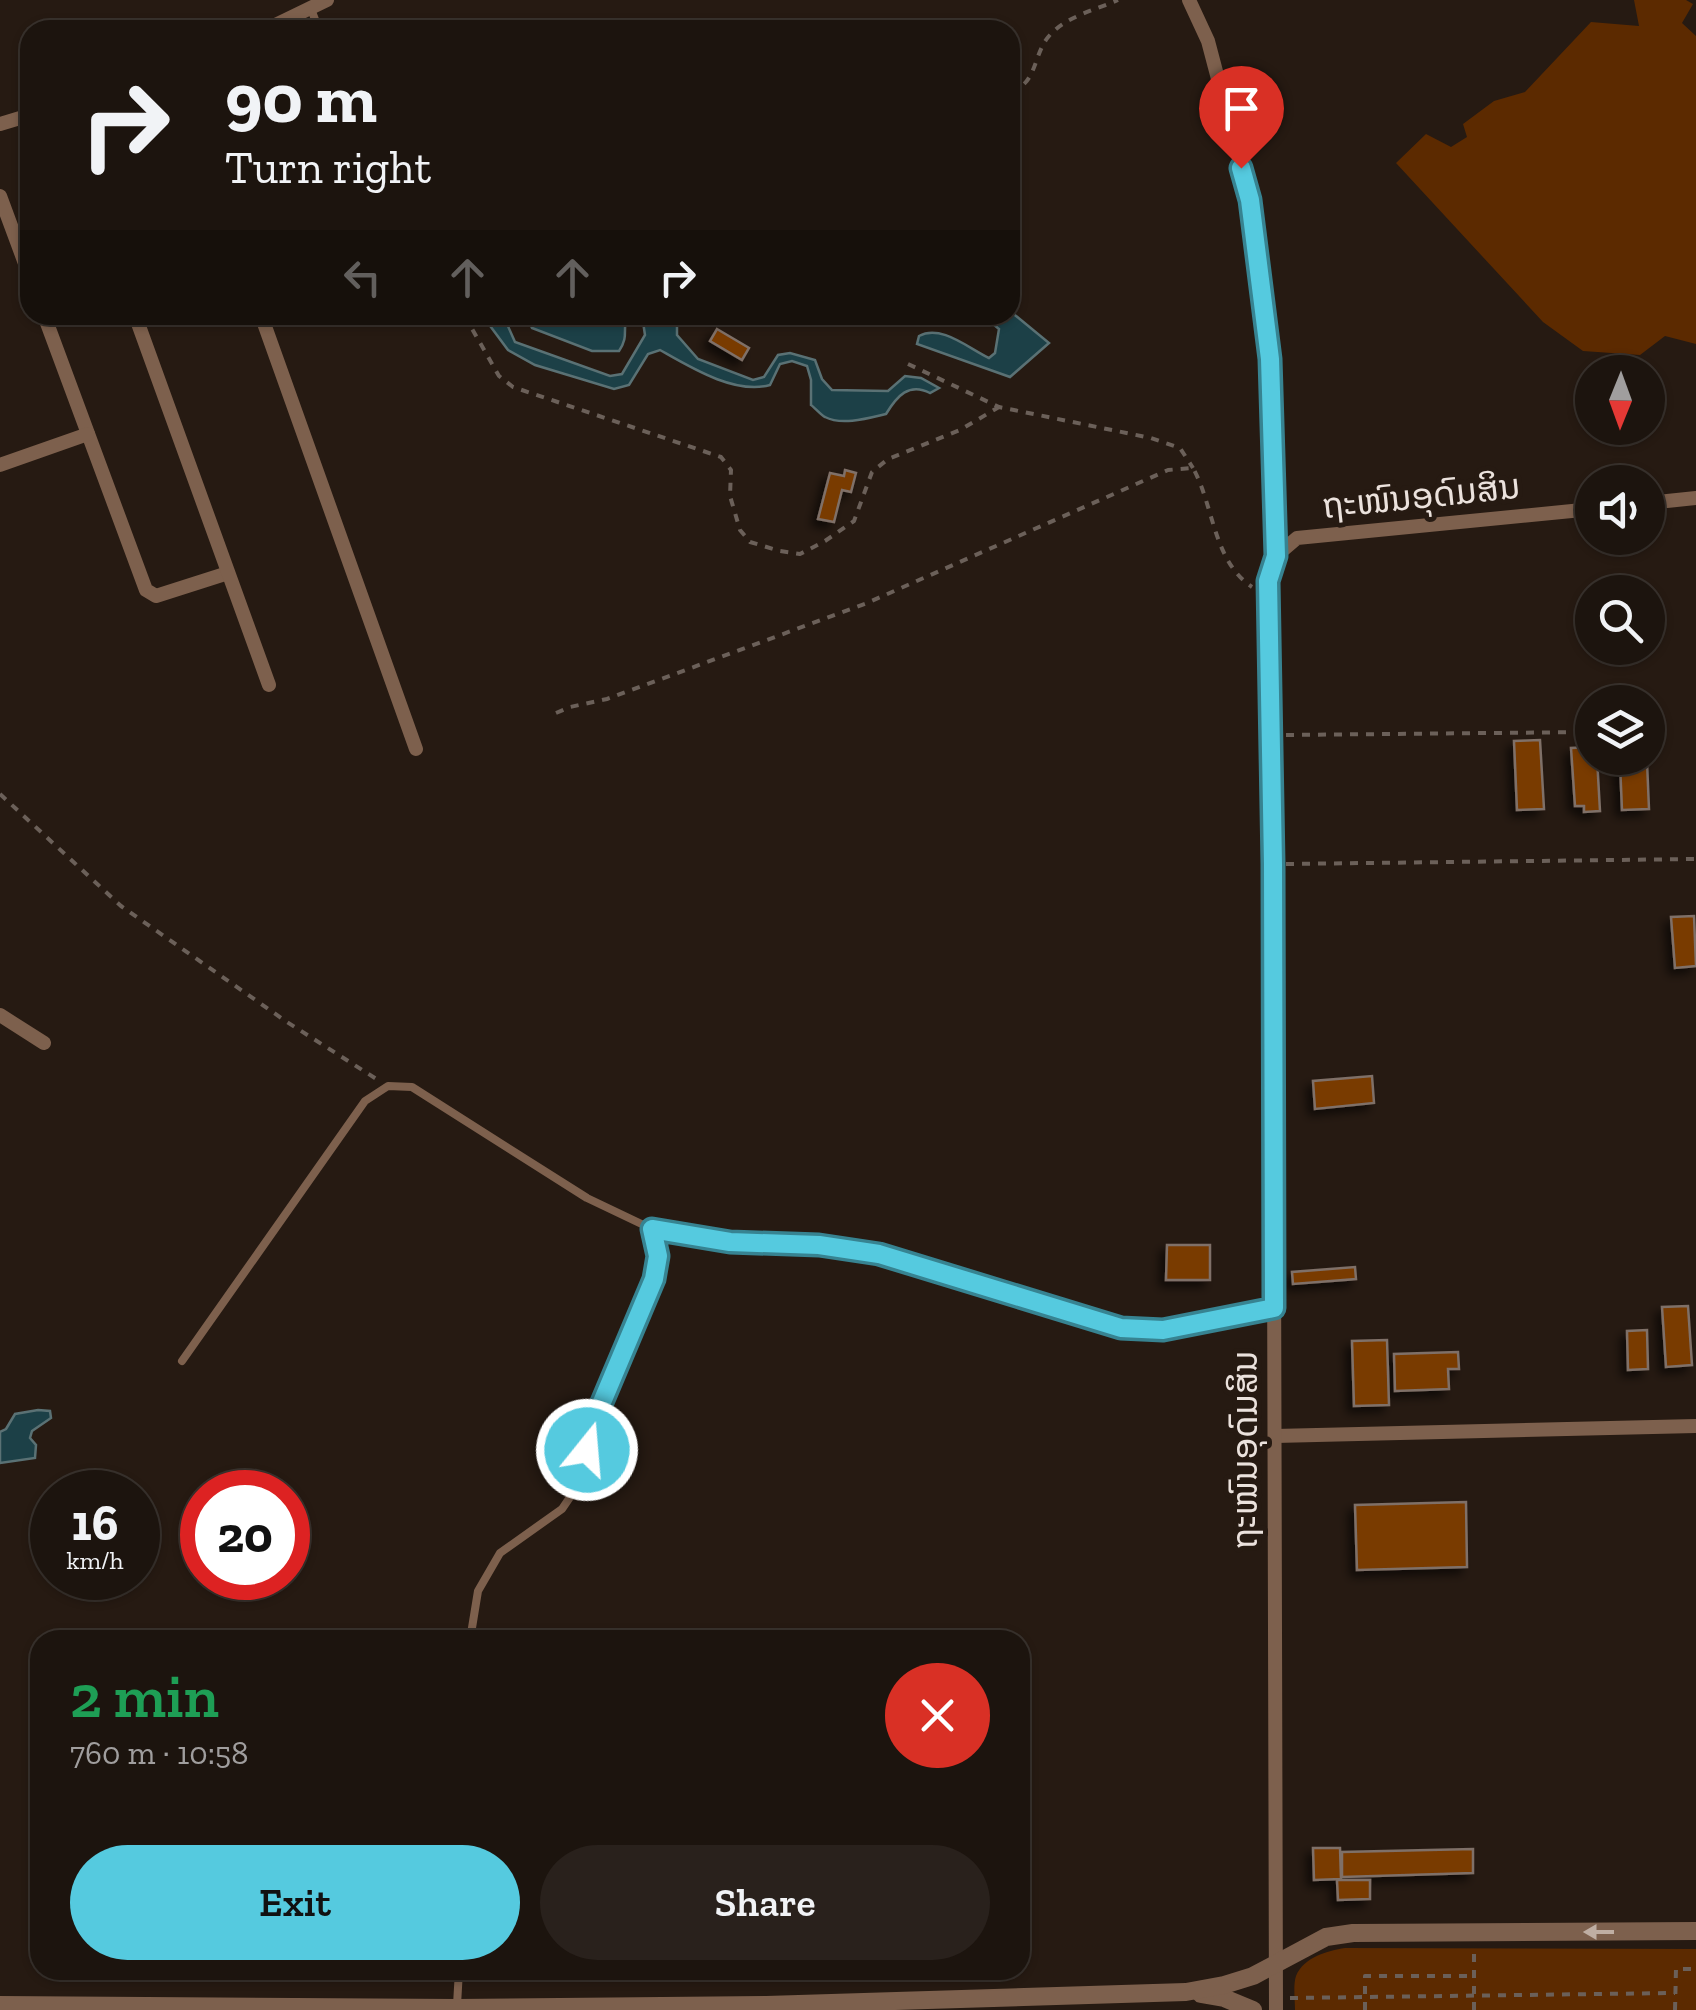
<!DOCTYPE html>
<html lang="en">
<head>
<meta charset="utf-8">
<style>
  :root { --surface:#1c140e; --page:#29211c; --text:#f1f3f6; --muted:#a09e9e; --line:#3a332e; --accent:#55cadf }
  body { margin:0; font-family:"Zilla Slab","Noto Sans Lao",serif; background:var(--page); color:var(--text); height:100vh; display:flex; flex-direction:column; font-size:38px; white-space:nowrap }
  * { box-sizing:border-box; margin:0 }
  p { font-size:32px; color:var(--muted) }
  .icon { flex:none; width:55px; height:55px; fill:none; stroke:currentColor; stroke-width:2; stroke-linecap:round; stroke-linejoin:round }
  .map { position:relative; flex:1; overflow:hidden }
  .drawer { position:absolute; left:30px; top:1630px; width:1000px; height:350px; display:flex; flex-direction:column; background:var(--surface); border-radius:30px; box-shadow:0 2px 8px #0004,0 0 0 2px var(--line) }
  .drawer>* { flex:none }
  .hud { position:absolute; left:20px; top:20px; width:1000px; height:305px; border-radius:30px; box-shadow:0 2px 8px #0004,0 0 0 2px var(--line); background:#1c140e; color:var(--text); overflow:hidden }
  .needle { width:65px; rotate:181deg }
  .tools { position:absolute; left:1575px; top:355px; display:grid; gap:20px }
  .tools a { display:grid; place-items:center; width:90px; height:90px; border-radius:50%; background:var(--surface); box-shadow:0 2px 8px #0004,0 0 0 2px var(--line); font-size:50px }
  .speed { position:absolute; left:30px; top:1470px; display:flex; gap:20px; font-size:50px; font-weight:700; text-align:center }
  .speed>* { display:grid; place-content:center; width:130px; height:130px; border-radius:50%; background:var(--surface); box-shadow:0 2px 8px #0004,0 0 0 2px var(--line); line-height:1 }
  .speed small { font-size:25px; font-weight:400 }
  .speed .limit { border:15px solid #d22; background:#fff; color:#111 }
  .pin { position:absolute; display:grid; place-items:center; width:85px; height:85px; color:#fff; margin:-102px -42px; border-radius:50% 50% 50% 0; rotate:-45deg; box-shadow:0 0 10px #0007 }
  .pin .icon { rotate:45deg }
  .me { position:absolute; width:110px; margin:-55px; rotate:17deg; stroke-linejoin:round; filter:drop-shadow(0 0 8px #0008) }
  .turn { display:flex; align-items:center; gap:35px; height:210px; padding:0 40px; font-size:45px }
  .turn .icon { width:130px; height:130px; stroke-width:2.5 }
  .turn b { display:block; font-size:70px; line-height:85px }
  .lanes { display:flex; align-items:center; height:95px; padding:0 40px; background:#0003; justify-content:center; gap:50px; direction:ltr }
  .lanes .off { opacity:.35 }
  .round { display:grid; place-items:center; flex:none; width:105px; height:105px; border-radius:52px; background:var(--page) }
  .summary { display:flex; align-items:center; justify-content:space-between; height:170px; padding:0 40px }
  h1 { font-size:60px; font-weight:600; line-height:75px; color:#1e9e55 }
  .action { display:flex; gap:20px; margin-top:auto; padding:20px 40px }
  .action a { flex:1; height:115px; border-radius:60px; background:var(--accent); color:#111; font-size:40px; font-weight:600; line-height:115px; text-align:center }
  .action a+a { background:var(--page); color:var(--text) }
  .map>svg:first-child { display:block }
  .green { fill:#5c2a00 }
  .water { fill:#1c4047; stroke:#5a7174; stroke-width:2.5 }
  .building { fill:#793a00; stroke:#7f7067; stroke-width:2.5; filter:url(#shadow) }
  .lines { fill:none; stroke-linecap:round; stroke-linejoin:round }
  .path { stroke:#6b6059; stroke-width:4; stroke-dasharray:8 8; stroke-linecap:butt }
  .service { stroke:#7d604d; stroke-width:8 }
  .minor { stroke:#7d604d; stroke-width:14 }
  .tertiary { stroke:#7d604d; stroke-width:18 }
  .oneway { fill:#bfaea3 }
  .route-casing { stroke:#378391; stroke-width:25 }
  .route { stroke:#55cadf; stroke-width:18 }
  .labels { text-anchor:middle; stroke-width:10; stroke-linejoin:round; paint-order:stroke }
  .street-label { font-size:35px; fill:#ebe2dd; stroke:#261a12 }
</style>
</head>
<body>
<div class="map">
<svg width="1696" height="2010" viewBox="0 0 1696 2010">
  <defs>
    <filter id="shadow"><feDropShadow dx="-6" dy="6" stdDeviation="5" flood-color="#0009"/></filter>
  </defs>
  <rect width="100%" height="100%" fill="#261a12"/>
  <g class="green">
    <path d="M1634 0H1686L1693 4 1682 23 1696 36V344L1665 336 1640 355 1583 351 1543 322 1396 163 1426 134 1451 147 1467 137 1463 124 1494 101 1525 92 1591 22 1639 26Z"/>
    <path d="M1345 1948 1696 1949V2010H1295C1295 2000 1293 1985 1296 1976 1304 1957 1327 1951 1345 1948Z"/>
  </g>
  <g class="water">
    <path d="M1010 311 1049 343 1010 377 917 344 919 336C941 324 968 348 989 358L995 353 999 329 982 315H1010Z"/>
    <path d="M482 315H503L515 342 610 376 622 374 645 335 642 315H684L677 323V335L698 359 753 380 764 377 778 355 790 353 815 360 822 379 832 390 888 391 905 376 921 378 939 388 930 393C909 382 897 396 886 414 869 418 842 426 825 417 822 416 814 407 811 405V380L807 366 792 361 780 364 770 385C735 395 690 367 660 350L648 354 629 385 614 389 535 365 508 350Z"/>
    <path d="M526 315H628C621 329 630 335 619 351H592L532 328Z"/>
    <path d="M38 1410 50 1411 51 1418 32 1431 30 1438 36 1445 35 1458 0 1463V1432L6 1429 15 1414Z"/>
  </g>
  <g class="building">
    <path d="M717 329 749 348 742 360 710 341Z"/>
    <path d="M845 470 856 473 851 492 842 490 834 522 818 519 830 473 844 476Z"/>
    <path d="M1540 740 1544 809 1517 810 1514 741Z"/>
    <path d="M1592 747V758H1597L1600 811 1584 812V806H1575L1571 748Z"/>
    <path d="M1647 762 1649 809 1622 810 1620 763Z"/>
    <path d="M1694 916 1696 966 1675 968 1671 917Z"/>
    <path d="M1372 1076 1374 1103 1315 1109 1313 1081Z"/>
    <path d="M1167 1245H1210V1280H1166Z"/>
    <path d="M1355 1267 1356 1279 1293 1284 1292 1272Z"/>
    <path d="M1688 1306 1692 1365 1666 1367 1662 1307Z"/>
    <path d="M1647 1330 1648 1369 1628 1370 1627 1331Z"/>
    <path d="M1387 1340 1389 1405 1354 1406 1352 1341Z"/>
    <path d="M1458 1352 1459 1369H1448L1449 1389 1395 1391 1394 1354Z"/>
    <path d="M1466 1502 1467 1567 1357 1570 1355 1505Z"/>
    <path d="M1313 1848H1340L1341 1879 1314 1880Z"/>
    <path d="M1473 1849V1873L1342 1877V1852Z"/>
    <path d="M1337 1880H1370V1899L1338 1900Z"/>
  </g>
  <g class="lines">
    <g class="path">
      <path d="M1010 91C1037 86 1033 54 1049 36 1065 17 1095 10 1118 0"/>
      <path d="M468 315 467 320 499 376 513 387 721 457 731 470 730 496 740 530 750 542 780 551 800 554 825 541 854 521 872 472 888 459 960 430 999 407"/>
      <path d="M908 364 999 407 1151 438 1180 448 1193 468"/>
      <path d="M556 713 570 707 607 699 867 603 1168 470 1193 468C1214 506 1213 561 1252 587"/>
      <path d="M1286 735 1592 732"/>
      <path d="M0 794 121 906 287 1022 378 1080"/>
      <path d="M1286 864 1696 859"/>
      <path d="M1290 1998 1675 1993"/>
      <path d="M1365 2010V1976H1474"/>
      <path d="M1474 2010V1947"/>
      <path d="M1675 2010 1676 1969H1696"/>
    </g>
    <g class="service">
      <path d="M311 9 319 30"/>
      <path d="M182 1361 365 1101 388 1086 412 1087 587 1198 652 1229 730 1242 819 1245 879 1253 1121 1328 1163 1330 1274 1308"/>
      <path d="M470 1640 478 1591 500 1553 562 1509 577 1487 597 1414 653 1279 658 1256 652 1229"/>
      <path d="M457 2005 459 1970"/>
    </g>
    <g class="minor">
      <path d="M1189 0 1208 41 1250 200 1270 359 1276 556"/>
      <path d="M265 30 327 0"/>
      <path d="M0 124 30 115"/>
      <path d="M0 196 30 277"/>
      <path d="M44 315 146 590 156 596 228 573"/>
      <path d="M135 315 269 685"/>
      <path d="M261 315 416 749"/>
      <path d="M0 465 88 434"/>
      <path d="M1648 503 1696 498"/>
      <path d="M0 1015 44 1043"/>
      <path d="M1275 1436 1696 1426"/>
      <path d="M1276 2010 1273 865 1268 581 1276 556 1297 538 1592 509"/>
    </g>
    <g class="tertiary">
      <path d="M1201 1994 1224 1998 1253 2010"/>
      <path d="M0 2005 457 2008 766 2005 1186 1992 1224 1985 1253 1976 1326 1937 1353 1933 1696 1931"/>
    </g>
  </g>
  <defs><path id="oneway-solid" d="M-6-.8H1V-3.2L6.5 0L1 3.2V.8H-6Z" transform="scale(2.5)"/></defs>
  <use class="oneway" href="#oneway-solid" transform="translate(1599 1932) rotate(180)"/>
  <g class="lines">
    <defs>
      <path id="route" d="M587 1450 597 1414 654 1279 658 1256 652 1229 730 1242 819 1245 879 1254 1121 1328 1163 1330 1274 1308 1273 864 1268 581 1276 556 1270 359 1250 200 1241 168"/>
    </defs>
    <use href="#route" class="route-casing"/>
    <use href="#route" class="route"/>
  </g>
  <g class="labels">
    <g class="street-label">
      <text transform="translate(1421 496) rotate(-6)" y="12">ຖະໜົນອຸດົມສິນ</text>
      <text transform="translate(1245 1450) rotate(-90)" y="12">ຖະໜົນອຸດົມສິນ</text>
    </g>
  </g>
</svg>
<div class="tools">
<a><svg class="needle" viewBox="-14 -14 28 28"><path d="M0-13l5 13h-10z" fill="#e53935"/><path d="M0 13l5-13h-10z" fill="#a09e9e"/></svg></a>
<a><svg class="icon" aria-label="sound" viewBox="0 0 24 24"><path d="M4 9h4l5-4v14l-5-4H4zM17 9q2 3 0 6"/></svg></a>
<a><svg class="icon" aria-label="search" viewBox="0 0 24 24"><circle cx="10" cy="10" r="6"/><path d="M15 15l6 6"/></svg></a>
<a><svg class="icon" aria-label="layers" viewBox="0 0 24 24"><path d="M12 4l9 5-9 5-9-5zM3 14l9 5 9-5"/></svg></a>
</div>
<div class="speed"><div>16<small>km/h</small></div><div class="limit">20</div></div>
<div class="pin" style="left:1241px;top:168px;background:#d93025"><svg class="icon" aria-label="arrive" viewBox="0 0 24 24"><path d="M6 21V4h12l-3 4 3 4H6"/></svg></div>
<svg class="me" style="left:587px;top:1450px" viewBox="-20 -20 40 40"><circle r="17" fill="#55cadf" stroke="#fff" stroke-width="3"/><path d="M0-11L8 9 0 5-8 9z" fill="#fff"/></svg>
<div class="hud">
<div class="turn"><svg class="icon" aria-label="right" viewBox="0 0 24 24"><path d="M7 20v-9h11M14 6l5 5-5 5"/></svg><div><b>90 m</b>Turn right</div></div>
<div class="lanes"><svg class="icon off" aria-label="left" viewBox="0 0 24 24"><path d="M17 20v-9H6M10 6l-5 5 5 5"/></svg><svg class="icon off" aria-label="ahead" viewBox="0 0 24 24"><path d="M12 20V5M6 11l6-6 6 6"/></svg><svg class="icon off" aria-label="ahead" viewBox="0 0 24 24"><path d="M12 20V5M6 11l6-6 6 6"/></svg><svg class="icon" aria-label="right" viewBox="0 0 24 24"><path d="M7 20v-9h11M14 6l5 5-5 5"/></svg></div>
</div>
<section class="drawer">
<div class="summary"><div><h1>2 min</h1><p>760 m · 10:58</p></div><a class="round" style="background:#d93025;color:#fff"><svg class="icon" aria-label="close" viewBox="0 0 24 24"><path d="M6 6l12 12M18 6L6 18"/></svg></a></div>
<div class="action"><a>Exit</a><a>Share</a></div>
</section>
</div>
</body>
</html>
